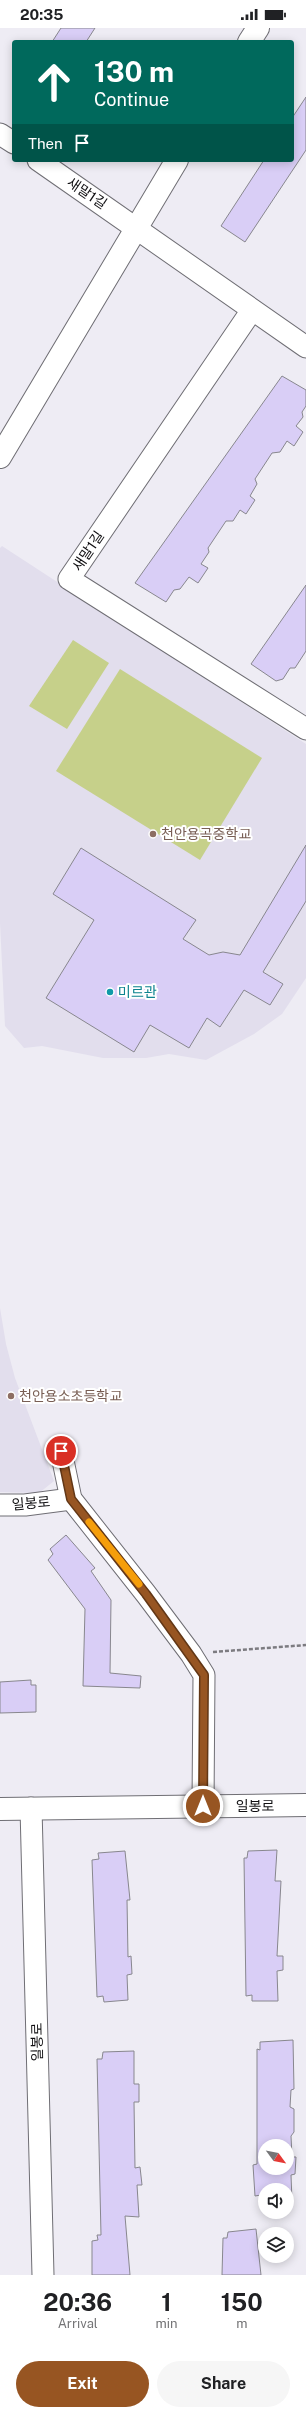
<!DOCTYPE html>
<html lang="en">
<head>
<meta charset="utf-8">
<style>
  :root { --surface:#fff; --page:#f6f6f6; --text:#202124; --muted:#757577; --accent:#975522 }
  body { margin:0; font-family:"Public Sans","Noto Sans KR",sans-serif; background:var(--page); color:var(--text); height:100vh; display:flex; flex-direction:column; font-size:15px; white-space:nowrap }
  * { box-sizing:border-box; margin:0 }
  p { font-size:13px; color:var(--muted) }
  .icon { flex:none; width:22px; height:22px; fill:none; stroke:currentColor; stroke-width:2; stroke-linecap:round; stroke-linejoin:round }
  .map { position:relative; height:2247px; overflow:hidden }
  .sheet { display:flex; flex-direction:column; background:var(--surface); flex:1 }
  .sheet>* { flex:none }
  .guide { position:absolute; left:12px; top:12px; width:282px; height:122px; border-radius:4px; box-shadow:0 2px 10px #0003; background:#00695c; color:#fff; overflow:hidden }
  .needle { width:26px; rotate:122deg }
  .controls { position:absolute; left:258px; top:2111px; display:grid; gap:8px }
  .controls a { display:grid; place-items:center; width:36px; height:36px; border-radius:50%; background:var(--surface); box-shadow:0 2px 10px #0003; font-size:20px }
  .pin { position:absolute; display:grid; place-items:center; width:34px; height:34px; color:#fff; margin:-17px; border:2px solid #fff; border-radius:50%; box-shadow:0 1px 4px #0007 }
  .me { position:absolute; width:44px; margin:-22px; rotate:0deg; stroke-linejoin:round; filter:drop-shadow(0 0 3px #0008) }
  .turn { display:flex; align-items:center; gap:14px; height:84px; padding:0 16px; font-size:18px }
  .turn .icon { width:52px; height:52px; stroke-width:2.5 }
  .turn b { display:block; font-size:28px; line-height:34px }
  .then { display:flex; align-items:center; height:38px; padding:0 16px; background:#0003; gap:8px; font-size:15px }
  .eta { display:flex; justify-content:space-evenly; align-items:center; height:68px; text-align:center }
  .eta b { font-size:24px; font-weight:700; line-height:28px }
  .primary-button { display:flex; gap:8px; margin-top:auto; padding:8px 16px }
  .primary-button a { flex:1; height:46px; border-radius:24px; background:var(--accent); color:#fff; font-size:16px; font-weight:700; line-height:46px; text-align:center }
  .primary-button a+a { background:var(--page); color:var(--text) }
  .status { display:flex; justify-content:space-between; align-items:center; height:28px; padding:0 20px; background:var(--surface); direction:ltr }
  .status svg { height:11px; fill:currentColor }
  .map>svg:first-child { display:block }
  .built { fill:#e2deed }
  .green { fill:#c6d08a }
  .building { fill:#d9cef6; stroke:#88878e; fill-rule:evenodd }
  .lines { fill:none; stroke-linecap:round; stroke-linejoin:round }
  .minor-casing { stroke:#6f6e74; stroke-width:23 }
  .tertiary-casing { stroke:#6f6e74; stroke-width:24 }
  .path { stroke:#7c7b80; stroke-width:2.5; stroke-dasharray:4 2; stroke-linecap:butt }
  .minor { stroke:#fff; stroke-width:21 }
  .tertiary { stroke:#fff; stroke-width:22 }
  .route-casing { stroke:#623716; stroke-width:10 }
  .route { stroke:#975522; stroke-width:7 }
  .slow { stroke:#f59e0b; stroke-width:7 }
  .education-dot { fill:#8d6e63; stroke:#fff; stroke-width:1.5 }
  .culture-dot { fill:#0f9aa8; stroke:#fff; stroke-width:1.5 }
  .labels { text-anchor:middle; stroke-width:4; stroke-linejoin:round; paint-order:stroke }
  .street-label { font-size:14px; fill:#100f12; stroke:#fff }
  .education-label { font-size:14px; fill:#785e54; stroke:#fff; text-anchor:start }
  .culture-label { font-size:14px; fill:#0d838f; stroke:#fff; text-anchor:start }
</style>
</head>
<body>
<div class="status"><b>20:35</b><svg viewBox="0 0 49 12"><path d="M0 12V9h3v3zM5 12V6h3v6zM10 12V3h3v9zM15 12V0h3v12zM26 1h20v11H26zM47 4h2v5h-2z"/></svg></div>
<div class="map">
<svg width="306" height="2247" viewBox="0 0 306 2247">
  <rect width="100%" height="100%" fill="#eeecf4"/>
  <g class="built">
    <path d="M2 518 306 716V950L282 986 254 1006 206 1032 169 1026 146 1030H103L42 1018 24 1020 5 998 0 895V520Z"/>
    <path d="M0 1280 6 1316 15 1350 54 1453 39 1465 0 1464Z"/>
  </g>
  <g class="green">
    <path d="M73 612 109 635 67 701 29 678Z"/>
    <path d="M120 641 262 730 200 832 56 743Z"/>
  </g>
  <g class="building">
    <path d="M61 0H95L86 14H52Z"/>
    <path d="M306 69V122L245 214 221 198 264 132H292V90Z"/>
    <path d="M282 348 306 362V378L302 384 303 389 296 398 303 404 294 418 287 413 280 424 272 425 255 451 257 456 250 468 255 472 246 486 240 482 233 493H226L208 520 209 524 201 536 208 540 198 555 189 549 180 561 174 562 166 574 135 555Z"/>
    <path d="M306 557V623L295 640H290L283 651 276 653 251 636Z"/>
    <path d="M306 817V873L263 944 283 956 270 977 244 962 220 999 207 990 189 1020 150 997 134 1024 46 970 94 892 53 866 81 820 196 892 183 911 209 927 223 924 240 927Z"/>
    <path d="M66 1507 95 1540 91 1543 111 1572 110 1645 141 1648 140 1660 83 1658 85 1581 48 1532 53 1526 50 1521Z"/>
    <path d="M31 1652V1657H36V1684L0 1685V1654Z"/>
    <path d="M277 1822 275 1853H281L277 1928H283V1942L277 1943 278 1973H252V1967L246 1968 244 1830H247L248 1823Z"/>
    <path d="M125 1823 130 1872H127L128 1929 131 1928 132 1946 127 1947 128 1972 104 1974 103 1968 97 1969 92 1832 99 1831 98 1825Z"/>
    <path d="M293 2012 294 2061 291 2062 290 2079 294 2081V2104L291 2108 292 2129H296L295 2146 291 2147 292 2173 287 2174V2162H265V2175H262L261 2167 255 2168 253 2137 257 2136V2021L260 2022V2014ZM265 2118H287V2140H265Z"/>
    <path d="M134 2023V2056H139V2074H134L135 2140 140 2139 142 2157H137L139 2189 125 2188 130 2247H92V2213L98 2212 97 2207H101L97 2031H102L103 2024Z"/>
    <path d="M256 2201 261 2247H222L223 2210H227L228 2204Z"/>
  </g>
  <g class="lines">
    <defs>
      <g id="minor">
        <path d="M0 106 14 115"/>
        <path d="M38 132 306 319"/>
        <path d="M252 282 69 551 306 701"/>
        <path d="M61 1423 71 1471 146 1566 191 1626 204 1647 203 1778"/>
        <path d="M0 1477H25L71 1471"/>
        <path d="M31 1780 43 2247"/>
      </g>
      <g id="tertiary">
        <path d="M249 14 258 0"/>
        <path d="M0 429 177 132"/>
        <path d="M0 1781 306 1777"/>
      </g>
    </defs>
    <use href="#minor" class="minor-casing"/>
    <use href="#tertiary" class="tertiary-casing"/>
    <path class="path" d="M213 1624 306 1617"/>
    <use href="#minor" class="minor"/>
    <use href="#tertiary" class="tertiary"/>
  </g>
  <g class="lines">
    <defs>
      <path id="route" d="M61 1423 71 1471 146 1566 204 1647 203 1778"/>
    </defs>
    <use href="#route" class="route-casing"/>
    <use href="#route" class="route"/>
    <path class="slow" d="M89 1494 139 1556"/>
  </g>
  <g class="education-dot">
    <circle cx="153" cy="806" r="4"/>
    <circle cx="11" cy="1368" r="4"/>
  </g>
  <circle class="culture-dot" cx="110" cy="964" r="4"/>
  <g class="labels">
    <g class="street-label">
      <text transform="translate(87 165) rotate(34)" y="5">새말1길</text>
      <text transform="translate(88 523) rotate(-56)" y="5">새말1길</text>
      <text transform="translate(31 1475) rotate(-5)" y="5">일봉로</text>
      <text x="255" y="1783">일봉로</text>
      <text transform="translate(37 2014) rotate(-91)" y="5">일봉로</text>
    </g>
    <g class="education-label">
      <text x="161" y="811">천안용곡중학교</text>
      <text x="19" y="1373">천안용소초등학교</text>
    </g>
    <g class="culture-label">
      <text x="118" y="969">미르관</text>
    </g>
  </g>
</svg>
<div class="controls">
<a><svg class="needle" viewBox="-14 -14 28 28"><path d="M0-13l5 13h-10z" fill="#e53935"/><path d="M0 13l5-13h-10z" fill="#757577"/></svg></a>
<a><svg class="icon" aria-label="sound" viewBox="0 0 24 24"><path d="M4 9h4l5-4v14l-5-4H4zM17 9q2 3 0 6"/></svg></a>
<a><svg class="icon" aria-label="layers" viewBox="0 0 24 24"><path d="M12 4l9 5-9 5-9-5zM3 14l9 5 9-5"/></svg></a>
</div>
<div class="pin" style="left:61px;top:1423px;background:#d93025"><svg class="icon" aria-label="arrive" viewBox="0 0 24 24"><path d="M6 21V4h12l-3 4 3 4H6"/></svg></div>
<svg class="me" style="left:203px;top:1778px" viewBox="-20 -20 40 40"><circle r="17" fill="#975522" stroke="#fff" stroke-width="3"/><path d="M0-11L8 9 0 5-8 9z" fill="#fff"/></svg>
<div class="guide">
<div class="turn"><svg class="icon" aria-label="ahead" viewBox="0 0 24 24"><path d="M12 20V5M6 11l6-6 6 6"/></svg><div><b>130 m</b>Continue</div></div>
<div class="then">Then<svg class="icon" aria-label="arrive" viewBox="0 0 24 24"><path d="M6 21V4h12l-3 4 3 4H6"/></svg></div>
</div>
</div>
<section class="sheet">
<div class="eta">
<div><b>20:36</b><p>Arrival</p></div>
<div><b>1</b><p>min</p></div>
<div><b>150</b><p>m</p></div>
</div>
<div class="primary-button"><a>Exit</a><a>Share</a></div>
</section>
</body>
</html>
